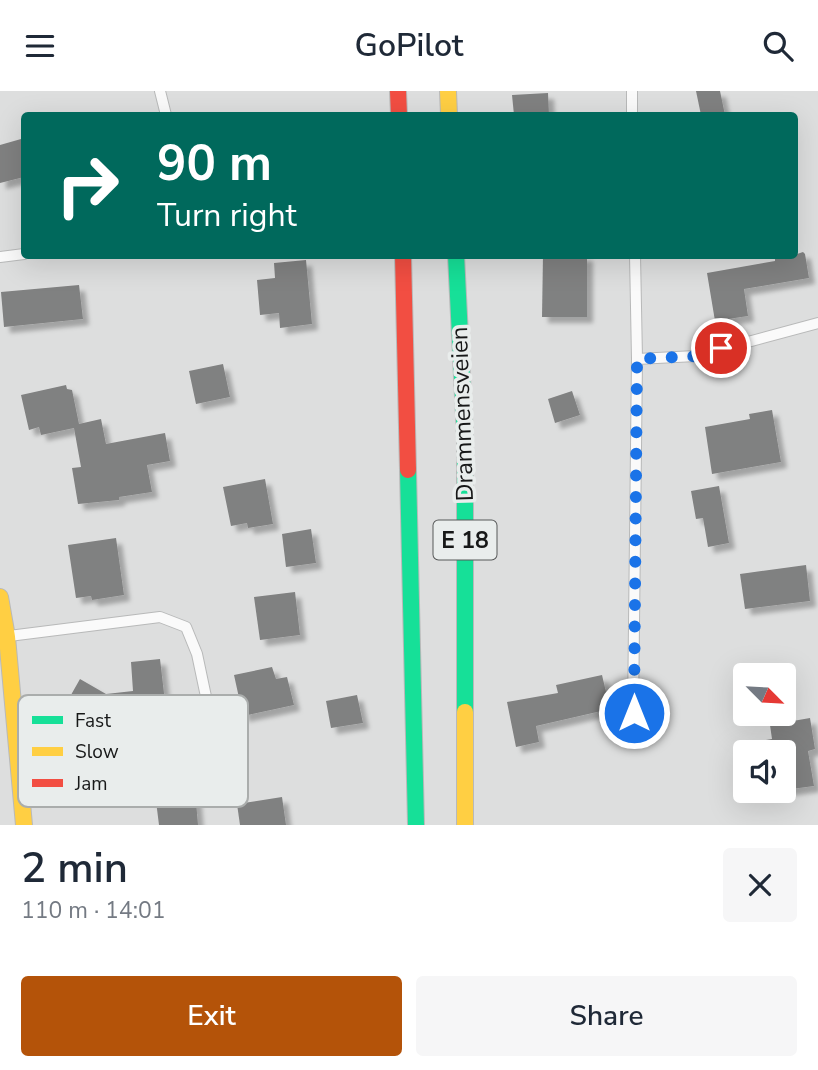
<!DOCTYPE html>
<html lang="en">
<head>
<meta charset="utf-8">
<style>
  :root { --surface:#fff; --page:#f6f6f7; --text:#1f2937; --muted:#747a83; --accent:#b45309 }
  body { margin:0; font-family:"Nunito Sans",sans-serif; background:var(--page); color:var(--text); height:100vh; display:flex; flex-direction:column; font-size:26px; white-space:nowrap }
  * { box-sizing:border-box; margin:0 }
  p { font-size:23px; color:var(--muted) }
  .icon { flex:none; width:38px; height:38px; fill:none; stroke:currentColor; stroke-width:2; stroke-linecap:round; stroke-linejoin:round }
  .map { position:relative; height:734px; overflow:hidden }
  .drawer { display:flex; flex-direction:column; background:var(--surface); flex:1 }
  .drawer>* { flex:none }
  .banner { position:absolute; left:21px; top:21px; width:777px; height:147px; border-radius:7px; box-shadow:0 7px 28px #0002; background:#00695c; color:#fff; overflow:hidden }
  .needle { width:46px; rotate:114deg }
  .fabs { position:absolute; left:733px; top:572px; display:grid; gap:14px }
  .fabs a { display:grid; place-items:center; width:63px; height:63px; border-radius:7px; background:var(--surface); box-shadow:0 7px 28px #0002; font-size:35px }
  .pin { position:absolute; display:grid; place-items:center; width:60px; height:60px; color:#fff; margin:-30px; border:4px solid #fff; border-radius:50%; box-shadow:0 2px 7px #0007 }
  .me { position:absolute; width:77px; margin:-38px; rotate:0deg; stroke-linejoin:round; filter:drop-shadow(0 0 5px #0008) }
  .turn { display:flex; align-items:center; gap:24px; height:147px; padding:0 21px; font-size:32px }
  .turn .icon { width:91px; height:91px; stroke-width:2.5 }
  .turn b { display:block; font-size:49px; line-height:60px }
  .round { display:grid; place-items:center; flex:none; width:74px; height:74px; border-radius:7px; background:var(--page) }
  .headline { display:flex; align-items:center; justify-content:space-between; height:119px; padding:0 21px }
  h1 { font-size:42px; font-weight:600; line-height:52px }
  .cta { display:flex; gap:14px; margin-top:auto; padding:14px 21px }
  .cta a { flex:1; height:80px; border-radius:7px; background:var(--accent); color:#fff; font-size:28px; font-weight:600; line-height:80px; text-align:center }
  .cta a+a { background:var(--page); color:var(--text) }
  header { display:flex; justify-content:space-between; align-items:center; height:91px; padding:0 21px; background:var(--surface); font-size:32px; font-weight:600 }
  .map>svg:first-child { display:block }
  .building { fill:#808181; filter:url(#shadow) }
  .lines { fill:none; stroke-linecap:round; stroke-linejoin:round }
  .lane-casing { stroke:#b8b9b9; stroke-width:12 }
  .fast-casing { stroke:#b8b9b9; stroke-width:18 }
  .slow-casing { stroke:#b8b9b9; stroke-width:18 }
  .jam-casing { stroke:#b8b9b9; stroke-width:18 }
  .lane { stroke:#fafafa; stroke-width:10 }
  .fast { stroke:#16e098; stroke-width:16 }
  .slow { stroke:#ffcf43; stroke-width:16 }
  .jam { stroke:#f24e42; stroke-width:16 }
  .route { stroke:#1a73e8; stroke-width:12; stroke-dasharray:0 21.6 }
  .labels { text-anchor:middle; stroke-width:7; stroke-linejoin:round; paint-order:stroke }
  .shield { fill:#e9edec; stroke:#565858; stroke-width:2 }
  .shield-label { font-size:23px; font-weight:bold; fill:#171818 }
  .street-label { font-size:24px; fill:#171818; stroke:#e9edec }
  .key { fill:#e9edec; stroke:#aaadac; stroke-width:2 }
  .key-label { font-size:19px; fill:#171818 }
</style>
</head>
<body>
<header><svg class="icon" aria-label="menu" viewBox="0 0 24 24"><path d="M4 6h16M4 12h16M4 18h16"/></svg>GoPilot<svg class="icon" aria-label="search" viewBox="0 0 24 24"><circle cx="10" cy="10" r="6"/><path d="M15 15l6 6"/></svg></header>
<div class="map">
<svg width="818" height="734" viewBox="0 0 818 734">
  <defs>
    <filter id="shadow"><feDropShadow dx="6" dy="6" stdDeviation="2" flood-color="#0004"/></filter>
  </defs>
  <rect width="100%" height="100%" fill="#dddede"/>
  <g class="building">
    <path d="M696 0H720L725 24H701Z"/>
    <path d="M548 2 549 24H514L512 4Z"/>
    <path d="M21 48 24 61V86L0 92V54Z"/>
    <path d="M803 161 805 163 809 187 744 198 748 225 715 230 707 182 775 170V167L779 165 794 164Z"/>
    <path d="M543 164H587V226H542Z"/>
    <path d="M306 169 312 233 280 237 279 222 260 224 257 189 275 187 274 172Z"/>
    <path d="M79 194 83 228 4 236 1 201Z"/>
    <path d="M223 273 230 306 196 313 189 280Z"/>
    <path d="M66 294 67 298 72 299 79 333 101 328 106 353 165 342 170 370 147 374 152 401 119 406V409L78 413 72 377 81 376 74 337 41 344 39 336 29 339 21 304Z"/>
    <path d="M572 300 580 324 555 332 548 308Z"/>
    <path d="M772 319 781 371 712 383 705 336 750 328 749 323Z"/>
    <path d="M265 388 273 433 248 437 247 432 231 435 223 396Z"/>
    <path d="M719 395 729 452 708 456 703 427 696 428 691 400Z"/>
    <path d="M311 438 316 472 286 476 282 443Z"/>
    <path d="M116 447 124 504 92 509 91 505 76 507 68 454Z"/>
    <path d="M806 474 810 510 745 518 740 483Z"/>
    <path d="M295 501 300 544 260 549 254 506Z"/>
    <path d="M160 568 167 628 191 622 197 646 193 647 199 698 195 699 198 734H159L156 710H151L150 704 142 705 141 699 133 700 130 678 139 677 134 634 95 638 63 618 80 588 106 603 133 600 131 571Z"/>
    <path d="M272 576 276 588 287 586 294 614 243 625 234 584Z"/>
    <path d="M602 584 610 618 536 635 539 651 516 656 507 611 558 602 556 594Z"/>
    <path d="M357 604 363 632 331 637 326 610Z"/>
    <path d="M810 627 815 658 808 660 814 695 784 699V662H768L766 649 772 648 770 634Z"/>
    <path d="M282 706 286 734H240L237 713Z"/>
  </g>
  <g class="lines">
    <defs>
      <g id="lane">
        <path d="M160 0 166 24"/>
        <path d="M632 0V24"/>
        <path d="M0 166 24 163"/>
        <path d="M637 268 696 265 818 232"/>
        <path d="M9 545 160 526 186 536 197 563 216 653"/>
        <path d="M633 622 637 268 635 164"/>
      </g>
      <g id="fast">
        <path d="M456 164 465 347V621"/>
        <path d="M408 379 416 734"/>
      </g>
      <g id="slow">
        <path d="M448 0 449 24"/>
        <path d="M0 506 7 546 24 734"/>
        <path d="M465 621V734"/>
      </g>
      <g id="jam">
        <path d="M398 0 399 24"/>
        <path d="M403 164 408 379"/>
      </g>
    </defs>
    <use href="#lane" class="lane-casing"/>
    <use href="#fast" class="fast-casing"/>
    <use href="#slow" class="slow-casing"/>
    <use href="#jam" class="jam-casing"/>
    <use href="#lane" class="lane"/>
    <use href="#fast" class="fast"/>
    <use href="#slow" class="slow"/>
    <use href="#jam" class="jam"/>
  </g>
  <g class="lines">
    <path class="route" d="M634 622 637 268 696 265 721 257"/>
  </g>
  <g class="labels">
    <rect class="shield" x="433.5" y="429.5" width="63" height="39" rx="5"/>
    <g class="shield-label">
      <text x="465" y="457">E 18</text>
    </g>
    <g class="street-label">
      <text transform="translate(462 323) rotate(-92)" y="8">Drammensveien</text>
    </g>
  </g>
  <rect x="18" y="604" width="230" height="112" rx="10" class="key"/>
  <rect x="32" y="625" width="31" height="8" fill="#16e098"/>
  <rect x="32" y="656" width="31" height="9" fill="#ffcf43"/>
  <rect x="32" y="688" width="31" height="8" fill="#f24e42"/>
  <g class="key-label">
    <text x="75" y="636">Fast</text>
    <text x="75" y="667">Slow</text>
    <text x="75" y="699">Jam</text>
  </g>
</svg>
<div class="fabs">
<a><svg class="needle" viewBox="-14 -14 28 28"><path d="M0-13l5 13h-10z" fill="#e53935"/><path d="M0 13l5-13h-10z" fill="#747a83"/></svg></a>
<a><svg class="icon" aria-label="sound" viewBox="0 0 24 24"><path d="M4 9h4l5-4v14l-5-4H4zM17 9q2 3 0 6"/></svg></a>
</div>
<div class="pin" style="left:721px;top:257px;background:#d93025"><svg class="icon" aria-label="arrive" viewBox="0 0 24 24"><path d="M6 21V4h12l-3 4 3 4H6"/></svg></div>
<svg class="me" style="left:634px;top:622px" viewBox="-20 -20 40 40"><circle r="17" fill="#1a73e8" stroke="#fff" stroke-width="3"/><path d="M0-11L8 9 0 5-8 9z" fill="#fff"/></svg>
<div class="banner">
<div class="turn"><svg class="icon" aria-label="right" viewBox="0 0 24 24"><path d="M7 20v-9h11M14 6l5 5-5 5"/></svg><div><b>90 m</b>Turn right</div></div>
</div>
</div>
<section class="drawer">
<div class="headline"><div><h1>2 min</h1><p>110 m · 14:01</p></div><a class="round"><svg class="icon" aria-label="close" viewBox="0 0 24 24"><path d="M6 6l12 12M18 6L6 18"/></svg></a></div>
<div class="cta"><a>Exit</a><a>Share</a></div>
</section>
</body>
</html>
